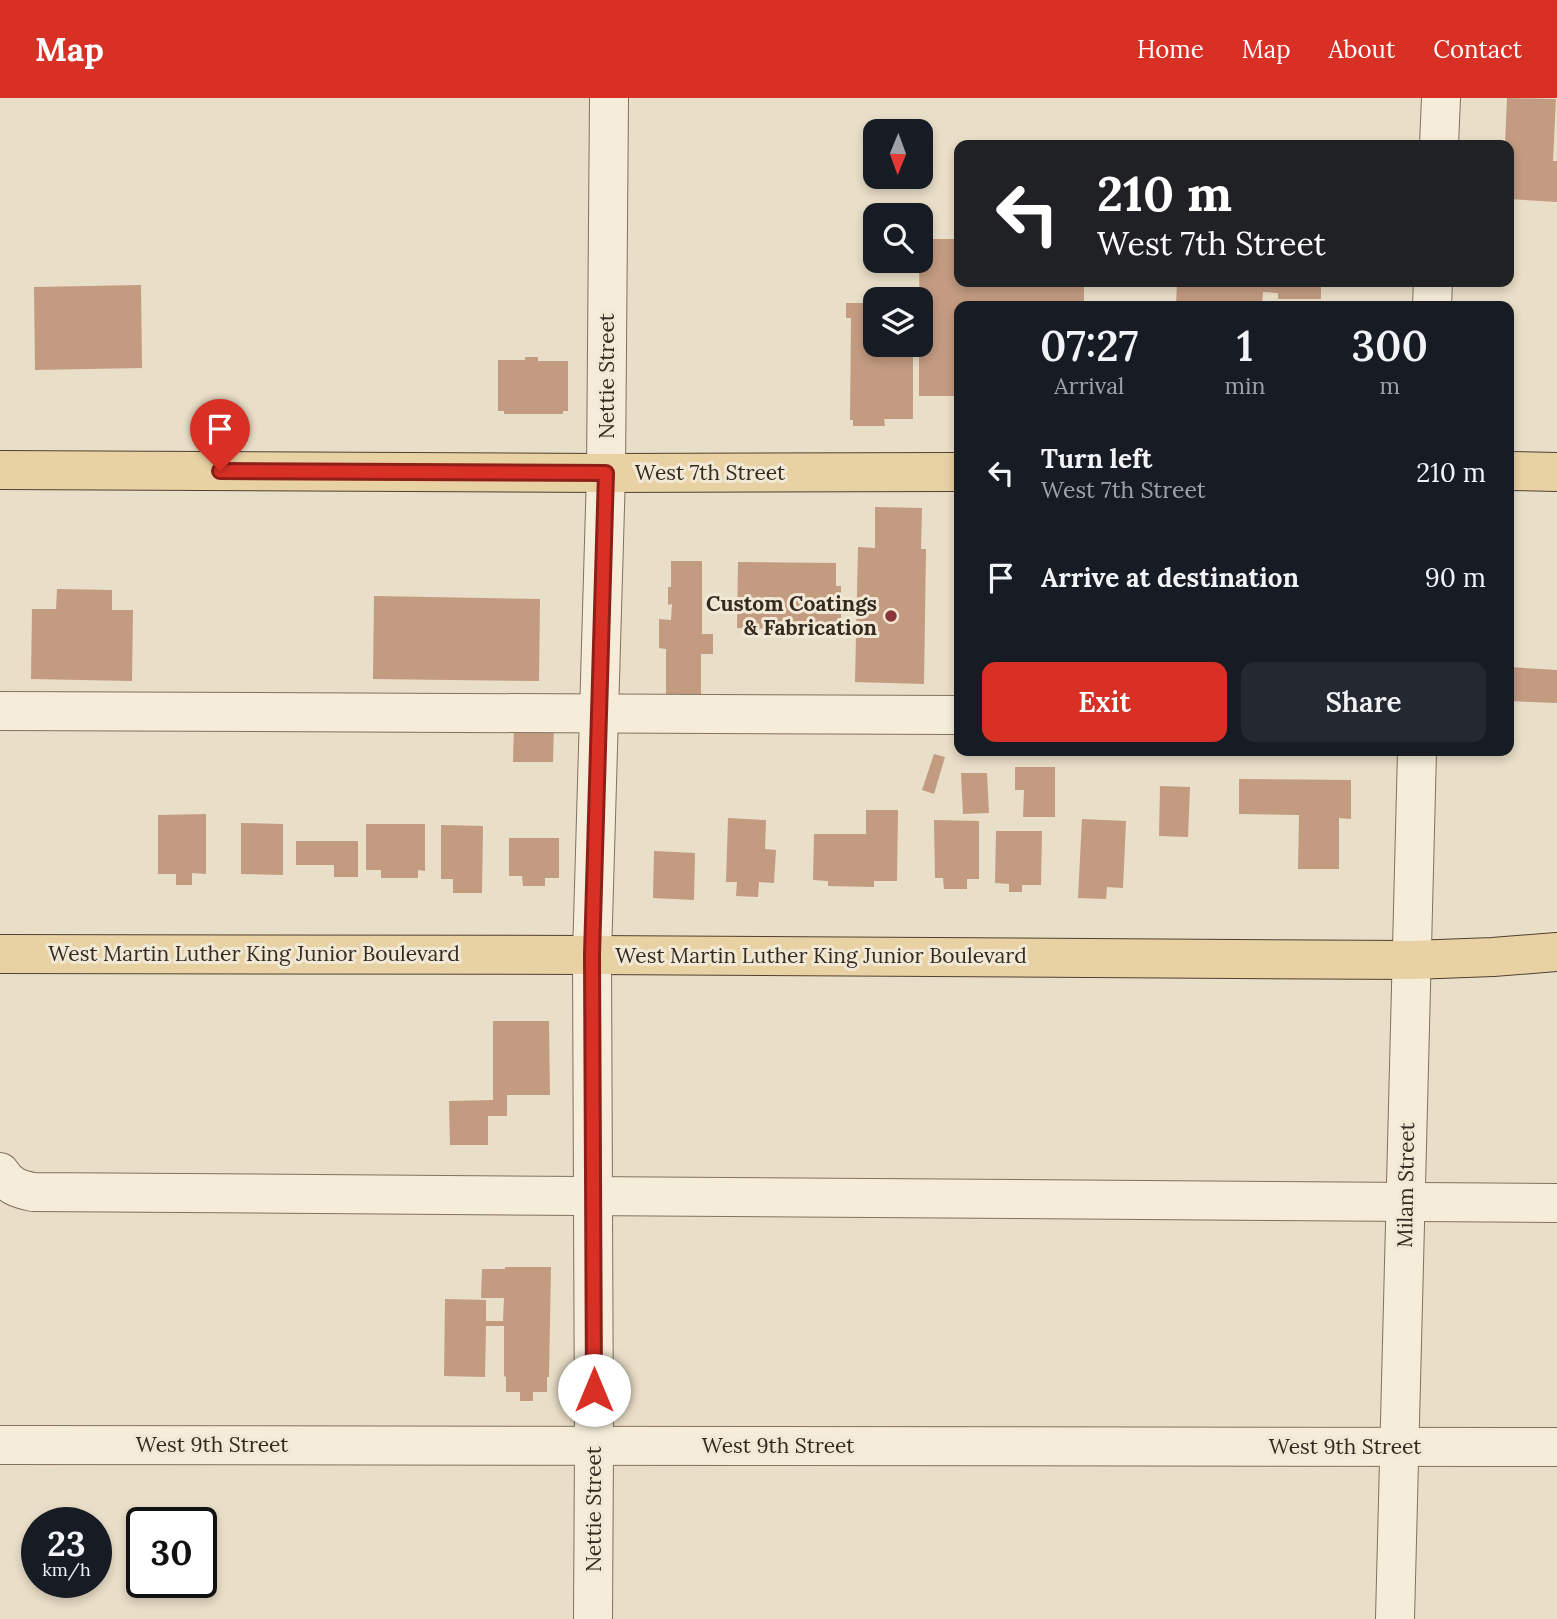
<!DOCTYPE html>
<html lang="en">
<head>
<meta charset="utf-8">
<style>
  :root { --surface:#171b24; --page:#242831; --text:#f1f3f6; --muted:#9ea1a6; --accent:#d93025 }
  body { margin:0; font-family:Lora,serif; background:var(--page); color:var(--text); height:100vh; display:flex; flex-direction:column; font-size:26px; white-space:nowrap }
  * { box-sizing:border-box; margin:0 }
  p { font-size:23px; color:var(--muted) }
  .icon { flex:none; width:38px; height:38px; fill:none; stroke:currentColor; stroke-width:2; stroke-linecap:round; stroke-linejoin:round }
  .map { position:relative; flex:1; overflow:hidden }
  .drawer { position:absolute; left:954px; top:203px; width:560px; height:455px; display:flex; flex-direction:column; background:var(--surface); border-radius:14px; box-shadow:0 4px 10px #0003 }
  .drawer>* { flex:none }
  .banner { position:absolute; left:954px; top:42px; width:560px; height:147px; border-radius:14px; box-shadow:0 4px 10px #0003; background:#202124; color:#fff; overflow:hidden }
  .needle { width:46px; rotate:181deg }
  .fabs { position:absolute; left:863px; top:21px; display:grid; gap:14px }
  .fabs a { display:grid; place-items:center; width:70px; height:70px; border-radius:14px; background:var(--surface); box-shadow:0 4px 10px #0003; font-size:35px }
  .speed { position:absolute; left:21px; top:1409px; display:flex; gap:14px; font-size:35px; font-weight:700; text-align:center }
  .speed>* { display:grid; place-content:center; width:91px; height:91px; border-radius:50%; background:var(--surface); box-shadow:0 4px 10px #0003; line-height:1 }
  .speed small { font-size:18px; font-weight:400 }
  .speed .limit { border:4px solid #111; border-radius:10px; background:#fff; color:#111 }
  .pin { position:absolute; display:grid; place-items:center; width:60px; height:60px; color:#fff; margin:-72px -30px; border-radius:50% 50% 50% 0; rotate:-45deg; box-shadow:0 0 7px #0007 }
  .pin .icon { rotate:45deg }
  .me { position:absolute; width:77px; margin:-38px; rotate:0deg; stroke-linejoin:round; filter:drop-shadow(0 0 5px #0008) }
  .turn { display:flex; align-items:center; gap:24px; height:147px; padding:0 28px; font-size:32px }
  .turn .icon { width:91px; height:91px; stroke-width:2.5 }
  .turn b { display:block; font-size:49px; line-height:60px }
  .eta { display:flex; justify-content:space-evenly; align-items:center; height:119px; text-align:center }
  .eta b { font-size:42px; font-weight:600; line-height:49px }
  .button { display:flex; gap:14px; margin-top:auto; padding:14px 28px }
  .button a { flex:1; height:80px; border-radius:14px; background:var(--accent); color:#fff; font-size:28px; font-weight:600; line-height:80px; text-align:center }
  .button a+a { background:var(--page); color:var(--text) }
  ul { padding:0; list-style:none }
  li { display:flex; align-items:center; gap:21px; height:105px; padding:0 28px }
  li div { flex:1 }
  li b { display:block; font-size:26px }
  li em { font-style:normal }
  header { display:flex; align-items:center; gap:42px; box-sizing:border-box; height:98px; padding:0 35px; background:var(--accent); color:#fff }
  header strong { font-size:33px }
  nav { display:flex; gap:38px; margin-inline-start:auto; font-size:24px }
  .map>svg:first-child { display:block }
  .building { fill:#c39b81 }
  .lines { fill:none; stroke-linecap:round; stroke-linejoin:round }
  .minor-casing { stroke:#83715e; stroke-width:40 }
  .major-casing { stroke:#514032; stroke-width:40 }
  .minor { stroke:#f5ecd9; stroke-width:38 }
  .major { stroke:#e8d1a3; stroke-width:38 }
  .route-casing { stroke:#8d1f18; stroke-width:18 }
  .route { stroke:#d93025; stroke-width:12 }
  .poi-dot { fill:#8b3537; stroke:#f1e9d5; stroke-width:2.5 }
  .labels { text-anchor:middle; stroke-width:6; stroke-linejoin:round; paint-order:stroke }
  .street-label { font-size:21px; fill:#352a20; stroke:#f1e9d5 }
  .poi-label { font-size:21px; font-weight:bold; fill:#352a20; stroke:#f1e9d5; text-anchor:end }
</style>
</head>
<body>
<header>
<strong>Map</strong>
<nav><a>Home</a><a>Map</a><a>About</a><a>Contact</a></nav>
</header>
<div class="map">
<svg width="1557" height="1521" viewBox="0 0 1557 1521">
  <rect width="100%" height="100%" fill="#e9dec7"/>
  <g class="building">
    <path d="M1507 0 1556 1 1553 63H1557V104L1508 101V47H1505Z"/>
    <path d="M920 141H959V184H1084V208H959V298H919V247H920L919 163H920Z"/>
    <path d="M1177 184H1321V201H1278V195L1263 194 1262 208H1176Z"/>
    <path d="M141 187 142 270 35 272 34 189Z"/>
    <path d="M846 205H875V247H913V321H884L885 328H853V322H850L851 220H846Z"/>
    <path d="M525 259H538V263H568V313H563V316H504V313H498V262H525Z"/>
    <path d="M875 409 922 410 921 451H926L924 586 855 584 858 449 875 450Z"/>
    <path d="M671 463H702V536H713V556H701V596H666V551L659 550V521L671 522 672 506 668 507V489H671Z"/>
    <path d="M738 464 836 465V488H841V535H793V531L737 530Z"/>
    <path d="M57 491 112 492V512H133L132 583 31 581 32 511H56Z"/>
    <path d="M374 498 540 501 539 583 373 581Z"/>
    <path d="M1508 569 1557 572V605L1508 603Z"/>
    <path d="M514 626H554L553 664H513Z"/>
    <path d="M934 656 945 659 934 696 922 692Z"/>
    <path d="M1015 669H1055V719H1023L1024 692H1015Z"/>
    <path d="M961 675H987L989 715 963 716Z"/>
    <path d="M1239 681 1351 682V721L1339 720V771H1298L1299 717 1239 716Z"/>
    <path d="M1160 688 1190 689 1188 739 1159 738Z"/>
    <path d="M866 712H898L897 783H874V789L828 788V783L813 782 814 736H866Z"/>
    <path d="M206 716V776L192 775V787H176V776H158V717Z"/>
    <path d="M728 720 766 722 765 751 776 752 774 785 759 784 758 799 736 798 737 784H726Z"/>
    <path d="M1082 721 1126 723 1123 790 1107 789 1106 801 1078 800Z"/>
    <path d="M934 722 979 723V781H967V791H944L943 780H935Z"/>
    <path d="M241 725 283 726V777L241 776Z"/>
    <path d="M366 726H425V773L418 772V780H381V772H366Z"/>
    <path d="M441 727 483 728 482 795H453V781H441Z"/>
    <path d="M996 733H1042L1041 787H1022V794H1009V786L995 785Z"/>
    <path d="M509 740H559V780H545V788H523L522 778H509Z"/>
    <path d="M296 743H358V779H334V767H296Z"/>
    <path d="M654 753 695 755 694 802 653 800Z"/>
    <path d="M493 923H549L550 997H507V1018H488V1047H450L449 1003 493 1002Z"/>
    <path d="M505 1169H551L549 1279H547V1294H533V1303H520V1294H506V1279L504 1278V1228H486L485 1279 444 1278 445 1201 486 1202V1223H503L504 1200H481L482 1171H505Z"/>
  </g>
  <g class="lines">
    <defs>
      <g id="minor">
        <path d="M1439 47 1441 0"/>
        <path d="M1432 208 1433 184"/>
        <path d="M0 613 959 617"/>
        <path d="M0 1074C9 1088 18 1091 33 1094L1557 1105"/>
        <path d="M0 1347 1557 1349"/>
        <path d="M593 1521 594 1348 592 857 606 375 609 0"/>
        <path d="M1395 1521 1417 653"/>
      </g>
      <g id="major">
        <path d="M0 372 606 375 959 374"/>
        <path d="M1508 373 1557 374"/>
        <path d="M0 856 592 857 1412 862 1493 859 1557 854"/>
      </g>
    </defs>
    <use href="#minor" class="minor-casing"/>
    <use href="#major" class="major-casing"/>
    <use href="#minor" class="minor"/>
    <use href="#major" class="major"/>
  </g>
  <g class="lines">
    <defs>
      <path id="route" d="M220 373 606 375 592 857 594 1292"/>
    </defs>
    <use href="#route" class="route-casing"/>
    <use href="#route" class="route"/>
  </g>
  <circle class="poi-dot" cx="891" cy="518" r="7"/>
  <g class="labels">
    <g class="street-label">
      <text transform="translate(607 278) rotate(-90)" y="7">Nettie Street</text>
      <text x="710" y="382">West 7th Street</text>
      <text x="254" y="863">West Martin Luther King Junior Boulevard</text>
      <text x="821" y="865">West Martin Luther King Junior Boulevard</text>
      <text transform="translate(1406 1087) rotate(-89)" y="7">Milam Street</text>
      <text x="212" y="1354">West 9th Street</text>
      <text x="778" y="1355">West 9th Street</text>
      <text x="1345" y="1356">West 9th Street</text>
      <text transform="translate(594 1411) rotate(-90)" y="7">Nettie Street</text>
    </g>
    <g class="poi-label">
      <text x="877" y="513">Custom Coatings<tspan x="877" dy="24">&amp; Fabrication</tspan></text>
    </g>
  </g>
</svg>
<div class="fabs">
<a><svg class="needle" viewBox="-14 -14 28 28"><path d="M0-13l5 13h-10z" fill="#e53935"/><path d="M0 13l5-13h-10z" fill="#9ea1a6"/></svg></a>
<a><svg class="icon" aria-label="search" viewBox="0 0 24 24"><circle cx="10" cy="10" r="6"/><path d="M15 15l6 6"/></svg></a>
<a><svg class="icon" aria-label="layers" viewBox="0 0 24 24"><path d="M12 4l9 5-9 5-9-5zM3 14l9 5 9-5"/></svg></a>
</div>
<div class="speed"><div>23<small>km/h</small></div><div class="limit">30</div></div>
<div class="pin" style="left:220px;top:373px;background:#d93025"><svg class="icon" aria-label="arrive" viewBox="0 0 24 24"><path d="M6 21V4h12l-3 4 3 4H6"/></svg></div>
<svg class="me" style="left:594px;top:1292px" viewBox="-20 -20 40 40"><circle r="19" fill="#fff"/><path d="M0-13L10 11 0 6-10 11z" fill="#d93025"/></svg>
<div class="banner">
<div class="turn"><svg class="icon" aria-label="left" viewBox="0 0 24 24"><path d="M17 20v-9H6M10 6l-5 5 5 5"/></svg><div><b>210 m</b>West 7th Street</div></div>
</div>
<section class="drawer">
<div class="eta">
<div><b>07:27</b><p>Arrival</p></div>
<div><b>1</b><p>min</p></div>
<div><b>300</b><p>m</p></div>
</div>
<ul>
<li><svg class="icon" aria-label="left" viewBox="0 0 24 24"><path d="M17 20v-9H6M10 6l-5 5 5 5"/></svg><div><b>Turn left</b><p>West 7th Street</p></div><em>210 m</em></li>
<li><svg class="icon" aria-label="arrive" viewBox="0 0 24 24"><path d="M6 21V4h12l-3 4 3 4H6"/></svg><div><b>Arrive at destination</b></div><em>90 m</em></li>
</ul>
<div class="button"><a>Exit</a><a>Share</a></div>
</section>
</div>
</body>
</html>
